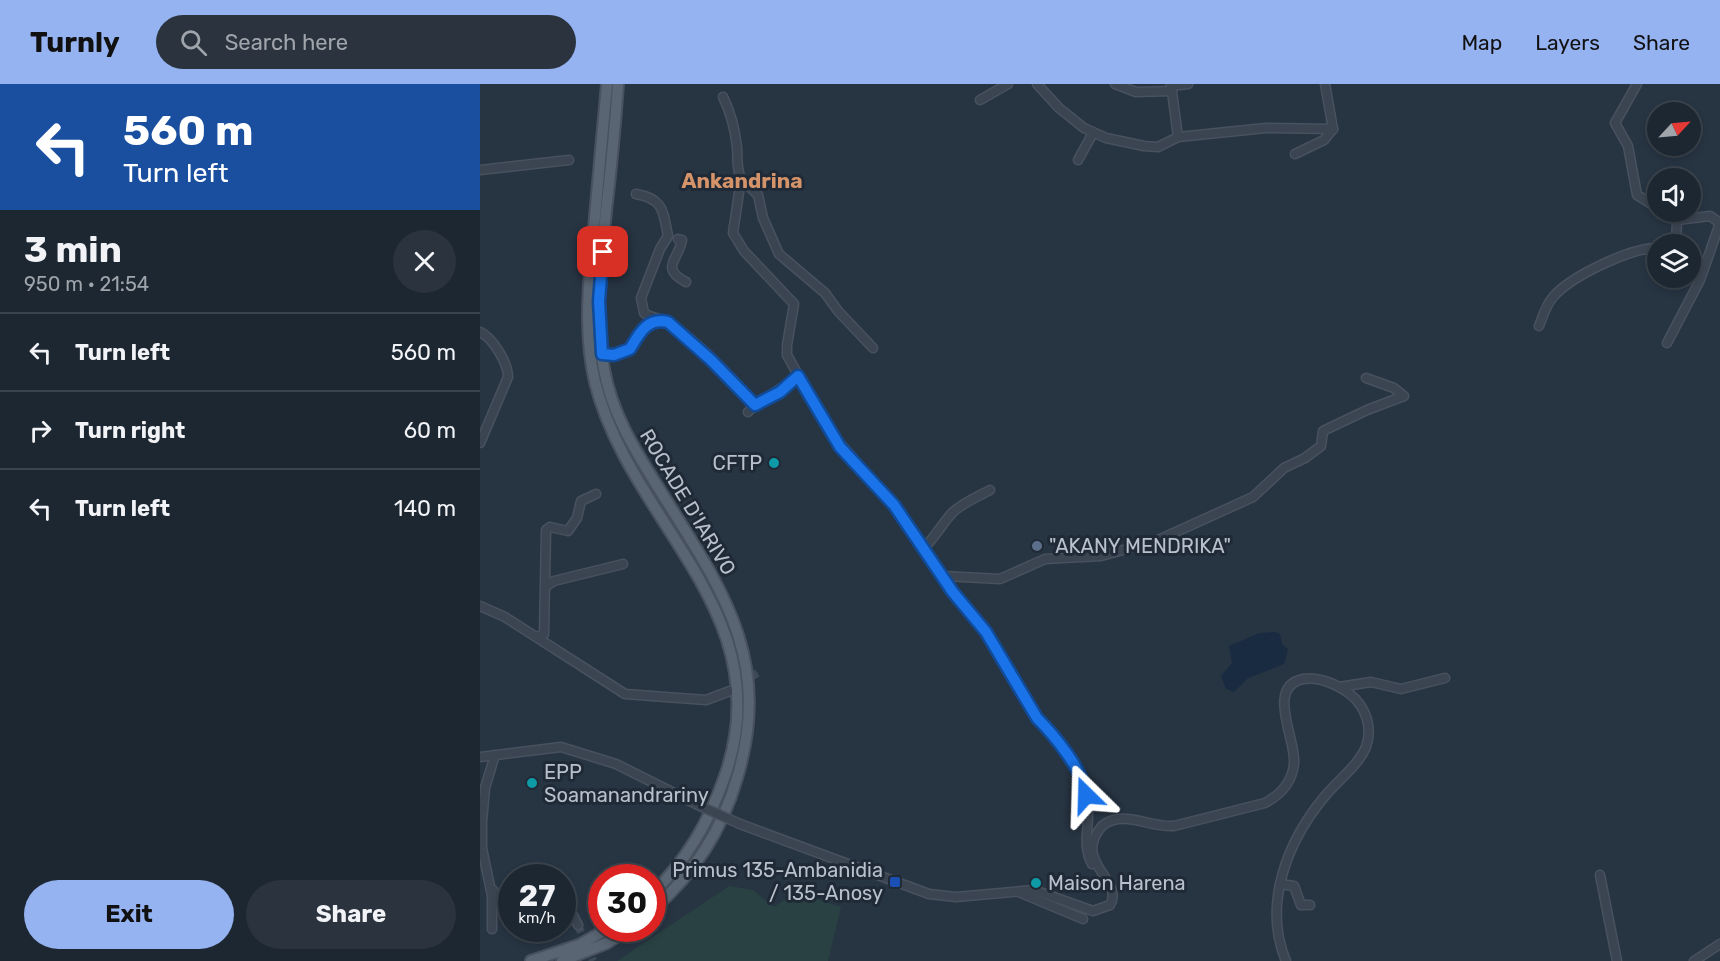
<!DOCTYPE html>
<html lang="en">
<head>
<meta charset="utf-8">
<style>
  :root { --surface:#1d2732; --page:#2a333e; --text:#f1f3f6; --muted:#a0a5ac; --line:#3b444d; --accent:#95b2f1 }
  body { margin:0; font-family:Rubik,sans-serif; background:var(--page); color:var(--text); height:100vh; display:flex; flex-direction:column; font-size:22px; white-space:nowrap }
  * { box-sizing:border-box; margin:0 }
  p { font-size:20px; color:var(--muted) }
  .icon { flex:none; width:33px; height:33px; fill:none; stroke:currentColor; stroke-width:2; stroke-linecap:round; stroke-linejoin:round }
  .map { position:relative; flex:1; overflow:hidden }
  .drawer { display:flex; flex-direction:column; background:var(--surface); width:480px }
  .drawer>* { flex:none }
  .banner { background:#1a4fa0; color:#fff; overflow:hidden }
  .needle { width:39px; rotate:64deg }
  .buttons { position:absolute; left:1167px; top:18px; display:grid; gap:12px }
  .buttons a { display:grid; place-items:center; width:54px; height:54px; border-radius:50%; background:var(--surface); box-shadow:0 3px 9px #0003,0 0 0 2px var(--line); font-size:30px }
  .speed { position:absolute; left:18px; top:780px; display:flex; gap:12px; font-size:30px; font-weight:700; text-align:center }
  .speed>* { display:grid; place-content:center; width:78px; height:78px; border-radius:50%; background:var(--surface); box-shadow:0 3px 9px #0003,0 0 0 2px var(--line); line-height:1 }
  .speed small { font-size:15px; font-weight:400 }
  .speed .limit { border:9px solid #d22; background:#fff; color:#111 }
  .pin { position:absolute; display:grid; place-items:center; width:51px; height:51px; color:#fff; margin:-26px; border-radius:12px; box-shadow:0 3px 9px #0006 }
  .me { position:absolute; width:66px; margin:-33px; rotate:338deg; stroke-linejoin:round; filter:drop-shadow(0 0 4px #0008) }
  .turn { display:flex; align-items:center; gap:21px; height:126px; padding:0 24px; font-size:27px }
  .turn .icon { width:78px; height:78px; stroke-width:2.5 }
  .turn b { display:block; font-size:42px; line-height:51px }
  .round { display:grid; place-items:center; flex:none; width:63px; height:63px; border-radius:32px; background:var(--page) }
  .headline { display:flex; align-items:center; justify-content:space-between; height:102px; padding:0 24px }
  h1 { font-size:36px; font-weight:700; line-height:45px }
  .action { display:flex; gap:12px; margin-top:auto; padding:12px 24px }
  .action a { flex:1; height:69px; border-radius:36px; background:var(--accent); color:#111; font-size:24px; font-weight:700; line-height:69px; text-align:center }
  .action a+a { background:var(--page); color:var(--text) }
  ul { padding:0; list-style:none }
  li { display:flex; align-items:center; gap:18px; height:78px; padding:0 24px; border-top:2px solid var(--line) }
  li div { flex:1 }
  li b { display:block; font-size:22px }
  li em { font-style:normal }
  header { display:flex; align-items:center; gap:36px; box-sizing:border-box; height:84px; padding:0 30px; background:var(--accent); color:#111 }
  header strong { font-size:28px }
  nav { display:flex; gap:33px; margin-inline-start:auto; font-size:21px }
  .search { width:420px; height:54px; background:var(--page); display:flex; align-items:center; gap:15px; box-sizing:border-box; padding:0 21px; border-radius:33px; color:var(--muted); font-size:22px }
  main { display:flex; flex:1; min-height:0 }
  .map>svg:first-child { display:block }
  .green { fill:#294143 }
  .water { fill:#192b41 }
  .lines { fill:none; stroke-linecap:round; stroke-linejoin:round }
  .minor-tunnel { stroke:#3d4957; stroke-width:8; stroke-dasharray:8 4; stroke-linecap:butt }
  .minor-casing { stroke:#48515e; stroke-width:11 }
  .major-casing { stroke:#48515e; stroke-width:14 }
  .minor { stroke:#3b4552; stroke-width:8 }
  .major { stroke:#596572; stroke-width:10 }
  .minor-bridge-casing { stroke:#48515e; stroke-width:11; stroke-linecap:butt }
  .minor-bridge { stroke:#3b4552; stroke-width:8 }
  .route-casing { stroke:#114b97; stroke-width:15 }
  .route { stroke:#1a73e8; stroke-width:10 }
  .culture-dot { fill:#0f9aa8; stroke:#202a37; stroke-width:2 }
  .service-dot { fill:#5c6f8a; stroke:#202a37; stroke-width:2 }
  .transit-dot { fill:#1a4fb4; stroke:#202a37; stroke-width:2 }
  .labels { text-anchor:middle; stroke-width:6; stroke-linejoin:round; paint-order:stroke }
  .poi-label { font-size:20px; fill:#b8c0cc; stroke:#202a37; text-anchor:start }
  .street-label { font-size:20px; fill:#b8c0cc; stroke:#202a37 }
  .neighbourhood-label { font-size:21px; font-weight:bold; fill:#d59369; stroke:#202a37 }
</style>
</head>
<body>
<header>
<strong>Turnly</strong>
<div class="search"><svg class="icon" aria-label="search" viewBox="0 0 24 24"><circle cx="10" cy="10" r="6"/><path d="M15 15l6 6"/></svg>Search here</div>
<nav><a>Map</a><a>Layers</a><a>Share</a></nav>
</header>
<main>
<section class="drawer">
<div class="banner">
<div class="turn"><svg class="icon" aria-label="left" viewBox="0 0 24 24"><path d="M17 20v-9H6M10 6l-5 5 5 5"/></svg><div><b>560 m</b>Turn left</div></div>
</div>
<div class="headline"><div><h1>3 min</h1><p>950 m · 21:54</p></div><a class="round"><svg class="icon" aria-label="close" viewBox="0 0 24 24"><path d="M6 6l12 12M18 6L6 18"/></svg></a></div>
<ul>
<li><svg class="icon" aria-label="left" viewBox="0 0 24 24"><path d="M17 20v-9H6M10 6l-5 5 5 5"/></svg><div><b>Turn left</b></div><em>560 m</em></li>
<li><svg class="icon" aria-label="right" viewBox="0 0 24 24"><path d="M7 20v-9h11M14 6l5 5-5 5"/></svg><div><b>Turn right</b></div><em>60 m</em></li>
<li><svg class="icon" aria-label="left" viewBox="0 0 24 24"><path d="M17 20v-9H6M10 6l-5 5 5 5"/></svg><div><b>Turn left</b></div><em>140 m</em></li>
</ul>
<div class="action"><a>Exit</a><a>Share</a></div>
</section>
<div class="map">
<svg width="1240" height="877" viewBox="0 0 1240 877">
  <rect width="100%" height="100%" fill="#273442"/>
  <path class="green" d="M249 802 273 806 294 823C320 803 331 814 361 823L348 877H137Z"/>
  <path class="water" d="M795 548 800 550 802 560 808 565 804 580 768 594 754 608 746 605 741 592 752 579 749 562 780 549Z"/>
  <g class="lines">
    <g class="minor-tunnel">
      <path d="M251 607 280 587"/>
      <path d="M98 841 113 877"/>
    </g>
    <defs>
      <g id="minor">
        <path d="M557 0 579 24 604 44 626 54 664 62 678 63 698 53 786 44 853 45"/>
        <path d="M635 0 656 8 692 7"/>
        <path d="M691 0 698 53"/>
        <path d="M845 0 853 45"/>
        <path d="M1157 0 1135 39 1148 62 1157 111 1178 124"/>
        <path d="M691 2 708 0"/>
        <path d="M243 13C251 29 255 45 257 63 258 76 256 83 261 95"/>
        <path d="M500 16 528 0"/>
        <path d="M815 70 844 56 853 45"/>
        <path d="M598 76 613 49"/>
        <path d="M0 86 89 76"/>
        <path d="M156 110C184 115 183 127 188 152L180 165 161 214 164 229C172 235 182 234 190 239 220 261 251 292 275 321"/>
        <path d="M1183 128 1197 136"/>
        <path d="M198 155 202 156C199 175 179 184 206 198"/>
        <path d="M1196 160 1197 136 1230 132 1240 139"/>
        <path d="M1059 242C1063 232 1066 221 1073 213 1091 192 1152 163 1178 164"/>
        <path d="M0 248C13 254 28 279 28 293L0 359"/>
        <path d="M1187 259 1220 196 1240 139"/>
        <path d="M393 264 358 227 345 209 299 170 283 134 278 111 261 95 253 149 264 167 314 220 307 261V271L350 348 414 421 472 507 506 547 557 634C582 658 606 691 608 725 609 747 602 760 612 780"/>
        <path d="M122 270 133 271 150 265C158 252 163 240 179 237"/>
        <path d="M268 328C281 314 302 306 318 292"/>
        <path d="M444 464C455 453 462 440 472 429 482 419 497 413 510 406"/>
        <path d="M463 492 520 495 565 475 621 472 676 457 773 413 804 384 825 374 841 362 843 347 887 326 924 312 914 304 886 294"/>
        <path d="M66 502 74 497 143 480"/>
        <path d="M0 522 25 533 145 610 226 616 250 607"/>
        <path d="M57 553 64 550 66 446 70 443 88 447 97 434 101 417 116 410"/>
        <path d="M859 603 891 598 921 605 965 594"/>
        <path d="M0 673 81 663 136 680 220 722"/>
        <path d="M260 740 449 810 476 813 554 806 613 827 630 821C645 796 591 778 622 742 643 725 670 744 694 742L785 719C800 711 812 698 814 680 817 657 785 603 823 595 839 592 858 601 870 610 886 623 893 644 886 663 878 682 858 696 845 712 808 756 782 820 806 877"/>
        <path d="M1120 791 1137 877"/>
        <path d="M800 800 814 802 821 821H830"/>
        <path d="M13 806 17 813 32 816"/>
        <path d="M541 809 603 835"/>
        <path d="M82 810 98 841"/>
        <path d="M12 845V812L2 764V738L5 704 15 671"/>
        <path d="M1214 877 1240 860"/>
      </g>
      <g id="major">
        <path d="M127 0C123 48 118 96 114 144 109 195 103 248 115 298 150 440 302 528 245 692 229 738 207 776 172 810"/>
        <path d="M138 0C135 42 131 85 126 127 121 179 114 234 124 285 131 327 154 365 176 400 238 500 294 571 257 694 242 746 213 791 172 826"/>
        <path d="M51 877 99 861 129 844"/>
        <path d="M82 877 127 859 150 844"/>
      </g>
    </defs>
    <use href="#minor" class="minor-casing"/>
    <use href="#major" class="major-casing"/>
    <use href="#minor" class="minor"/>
    <use href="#major" class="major"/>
    <defs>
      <path id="minor-bridge" d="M220 722 260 740"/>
    </defs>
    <use href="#minor-bridge" class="minor-bridge-casing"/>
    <use href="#minor-bridge" class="minor-bridge"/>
  </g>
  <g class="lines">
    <defs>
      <path id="route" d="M123 168 119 217 122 270 134 271 150 265C159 250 167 233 188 238L231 276 275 321 300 308 318 292 360 363 414 421 472 507 506 548 557 634C574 651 604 687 606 711"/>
    </defs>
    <use href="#route" class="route-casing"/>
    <use href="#route" class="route"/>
  </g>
  <g class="culture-dot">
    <circle cx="294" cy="379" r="6"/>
    <circle cx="52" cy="699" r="6"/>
    <circle cx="556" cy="799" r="6"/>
  </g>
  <circle class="service-dot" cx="557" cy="462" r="6"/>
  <rect class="transit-dot" x="409" y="792" width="12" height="12" rx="3"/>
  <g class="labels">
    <g class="poi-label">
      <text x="282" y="386" text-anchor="end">CFTP</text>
      <text x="569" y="469">"AKANY MENDRIKA"</text>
      <text x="64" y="695">EPP<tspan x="64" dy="23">Soamanandrariny</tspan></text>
      <text x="403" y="793" text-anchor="end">Primus 135-Ambanidia<tspan x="403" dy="23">/ 135-Anosy</tspan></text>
      <text x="568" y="806">Maison Harena</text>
    </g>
    <g class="street-label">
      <text transform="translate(208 418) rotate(59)" y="7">ROCADE D'IARIVO</text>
    </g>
    <g class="neighbourhood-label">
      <text x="262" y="104">Ankandrina</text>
    </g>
  </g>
</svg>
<div class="buttons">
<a><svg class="needle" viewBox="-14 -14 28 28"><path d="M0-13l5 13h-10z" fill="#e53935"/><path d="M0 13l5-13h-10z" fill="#a0a5ac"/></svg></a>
<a><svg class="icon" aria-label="sound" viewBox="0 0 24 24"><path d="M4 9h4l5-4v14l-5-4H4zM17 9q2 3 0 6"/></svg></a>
<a><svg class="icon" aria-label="layers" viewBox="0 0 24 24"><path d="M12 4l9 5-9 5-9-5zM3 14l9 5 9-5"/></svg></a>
</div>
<div class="speed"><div>27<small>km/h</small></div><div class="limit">30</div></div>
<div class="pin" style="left:123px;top:168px;background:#d93025"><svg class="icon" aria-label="arrive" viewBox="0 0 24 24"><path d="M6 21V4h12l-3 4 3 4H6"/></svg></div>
<svg class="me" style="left:606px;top:711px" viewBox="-20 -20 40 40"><path d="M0-17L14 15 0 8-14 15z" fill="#1a73e8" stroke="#fff" stroke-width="4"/></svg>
</div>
</main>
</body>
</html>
